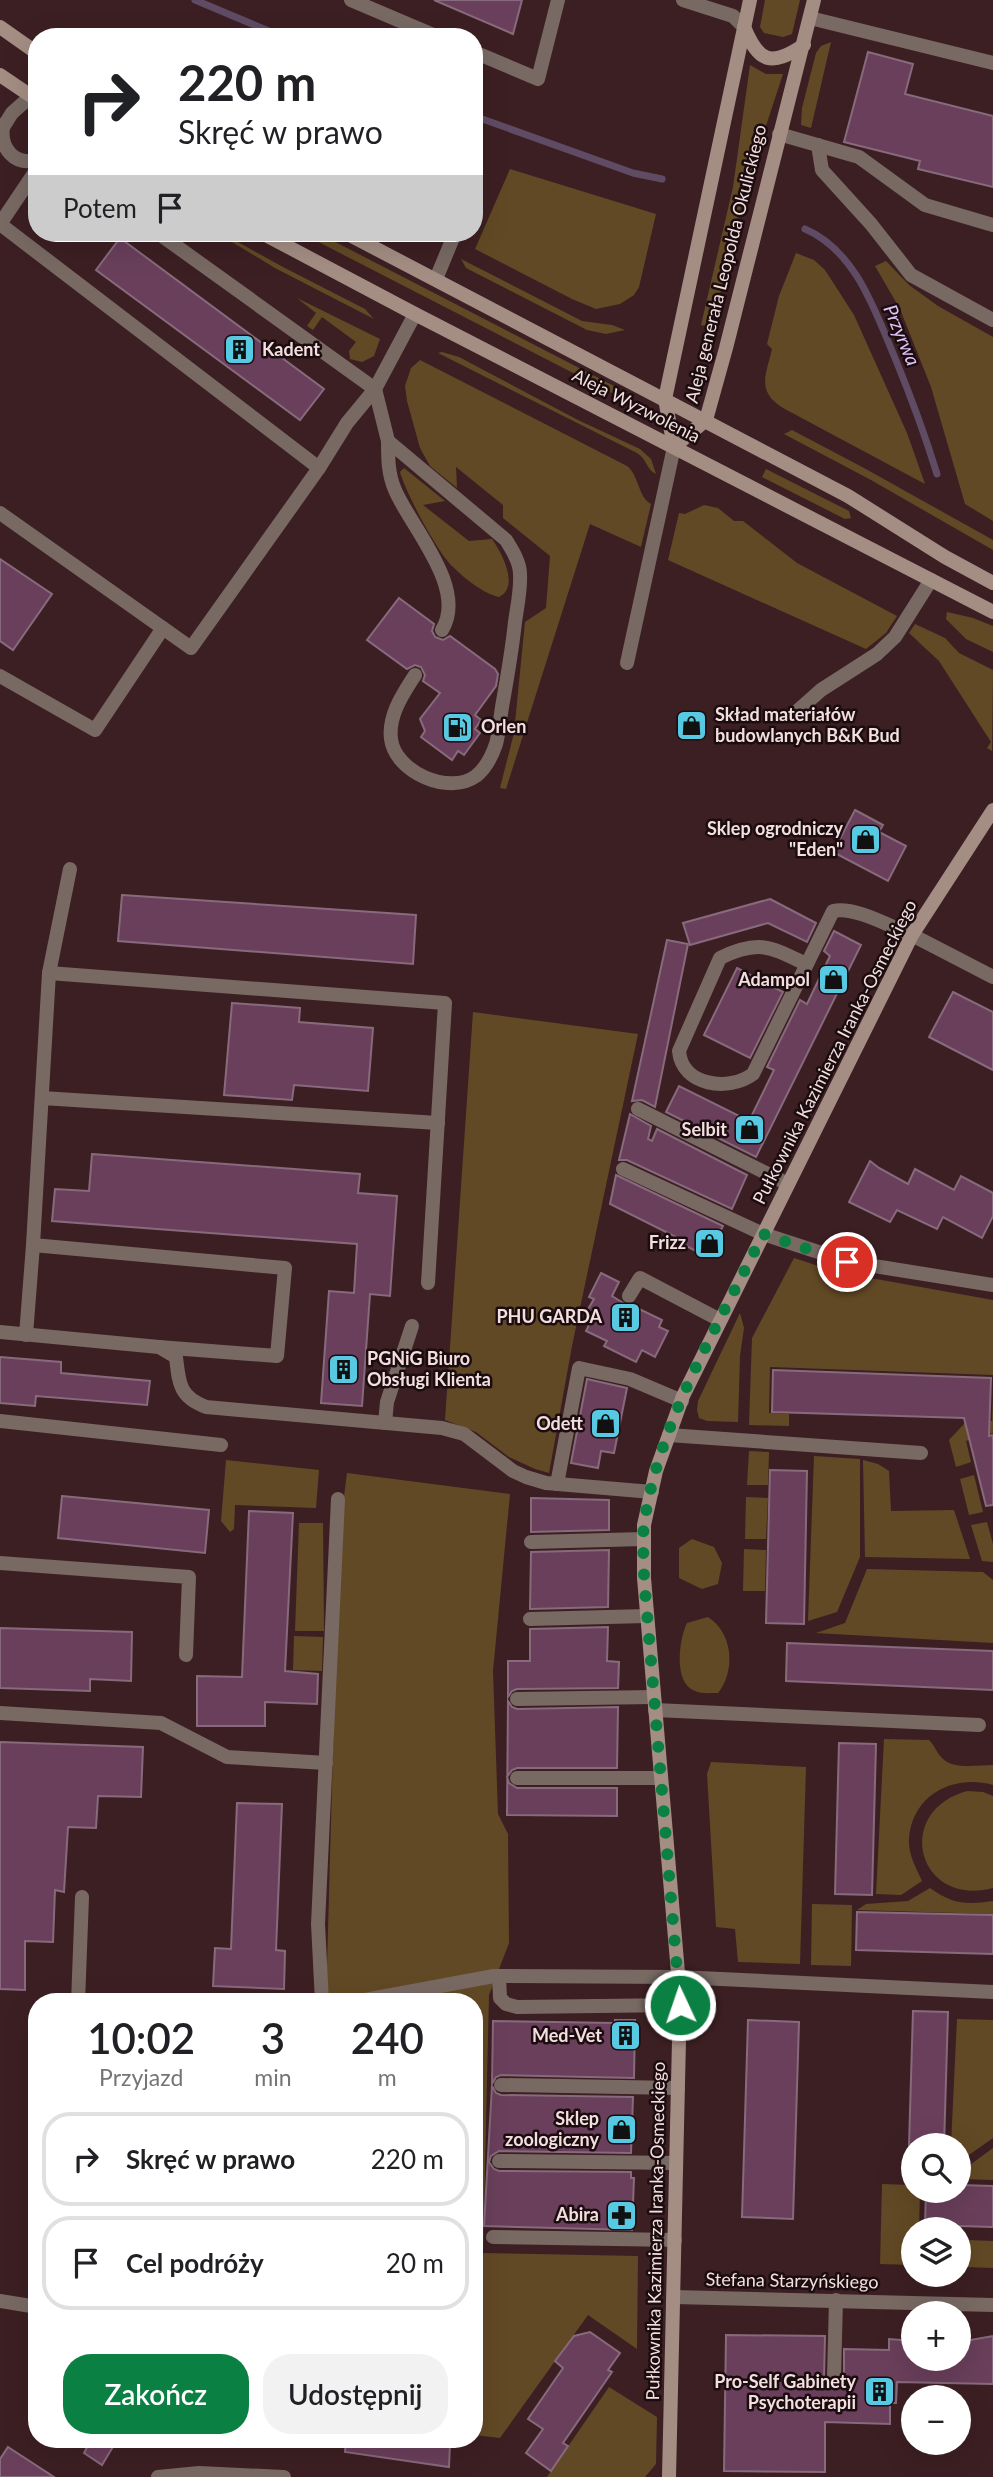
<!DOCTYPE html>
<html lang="pl">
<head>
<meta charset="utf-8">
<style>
  :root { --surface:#fff; --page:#f2f2f2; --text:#202124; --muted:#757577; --line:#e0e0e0; --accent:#0b8043 }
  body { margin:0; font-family:Lato,sans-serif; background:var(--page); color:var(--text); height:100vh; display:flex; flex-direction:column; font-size:26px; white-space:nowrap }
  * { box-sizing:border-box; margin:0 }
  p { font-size:23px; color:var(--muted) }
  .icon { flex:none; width:38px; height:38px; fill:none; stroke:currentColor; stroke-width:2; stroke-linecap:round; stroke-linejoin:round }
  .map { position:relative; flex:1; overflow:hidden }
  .side { position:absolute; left:28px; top:1993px; width:455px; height:455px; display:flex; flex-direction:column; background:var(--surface); border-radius:28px; box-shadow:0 7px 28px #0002 }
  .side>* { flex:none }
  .banner { position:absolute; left:28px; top:28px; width:455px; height:214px; border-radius:28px; box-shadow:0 7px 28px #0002; background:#fff; color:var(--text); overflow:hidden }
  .buttons { position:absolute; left:901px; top:2133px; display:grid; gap:14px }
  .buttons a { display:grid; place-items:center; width:70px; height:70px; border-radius:50%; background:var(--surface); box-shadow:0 7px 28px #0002; font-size:35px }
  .pin { position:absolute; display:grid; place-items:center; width:60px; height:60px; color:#fff; margin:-30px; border:4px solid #fff; border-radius:50%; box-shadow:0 2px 7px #0007 }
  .me { position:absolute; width:77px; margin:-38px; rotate:357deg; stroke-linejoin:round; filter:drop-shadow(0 0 5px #0008) }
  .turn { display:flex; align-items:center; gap:24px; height:147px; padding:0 35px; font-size:32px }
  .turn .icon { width:91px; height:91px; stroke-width:2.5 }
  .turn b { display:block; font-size:49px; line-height:60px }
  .then { display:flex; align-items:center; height:66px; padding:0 35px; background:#0003; gap:14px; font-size:26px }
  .eta { display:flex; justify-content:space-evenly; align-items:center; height:119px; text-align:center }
  .eta b { font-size:42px; font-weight:600; line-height:49px }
  .action { display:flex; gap:14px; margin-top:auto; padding:14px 35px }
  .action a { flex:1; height:80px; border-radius:28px; background:var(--accent); color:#fff; font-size:28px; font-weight:600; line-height:80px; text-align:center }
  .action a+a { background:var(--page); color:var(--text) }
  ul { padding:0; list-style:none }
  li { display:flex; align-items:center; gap:21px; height:94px; margin:0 14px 10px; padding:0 21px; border:4px solid var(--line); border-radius:28px }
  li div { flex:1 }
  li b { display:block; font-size:26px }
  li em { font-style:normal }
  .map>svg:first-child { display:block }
  .green { fill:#624925 }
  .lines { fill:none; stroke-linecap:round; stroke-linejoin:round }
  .stream { stroke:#604b64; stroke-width:7 }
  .building { fill:#6a3f5b; stroke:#876a7c; stroke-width:2 }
  .lane { stroke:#786963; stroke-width:14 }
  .street { stroke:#786963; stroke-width:14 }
  .secondary { stroke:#a48e84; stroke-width:14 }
  .route { stroke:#0b8043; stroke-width:12; stroke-dasharray:0 21.6 }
  .labels { text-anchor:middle; stroke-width:5; stroke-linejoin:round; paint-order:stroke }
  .street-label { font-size:18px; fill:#f4dfe0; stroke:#1b0d0f }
  .poi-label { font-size:18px; font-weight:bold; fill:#f4dfe0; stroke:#1b0d0f; text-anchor:end }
  .water-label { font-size:19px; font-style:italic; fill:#e3c4fb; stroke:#1b0d0f }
</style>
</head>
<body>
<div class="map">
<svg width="993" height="2477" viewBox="0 0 993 2477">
  <rect width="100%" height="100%" fill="#3c1f23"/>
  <g class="green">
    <path d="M765 0H800L792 34 783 37 764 33 760 27Z"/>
    <path d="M831 42 811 128 801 125 802 108 816 53 821 46Z"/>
    <path d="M750 65 766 74H783L745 190 712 328 701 325 733 187Z"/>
    <path d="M510 169 656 214 639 287 634 295 620 304 596 309 572 299 475 249Z"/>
    <path d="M217 233H226L234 240 283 267 365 309 374 319 275 268Z"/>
    <path d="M301 233H318L616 387 617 391 612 393Z"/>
    <path d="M796 253 814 260 825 270 854 315 907 433 925 484 783 408C756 391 766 375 772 349L767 344 779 296Z"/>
    <path d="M461 259 582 321 612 325 625 330 606 334 587 330 466 268Z"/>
    <path d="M886 261 909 285 938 306 993 337V521L965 504 931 387 900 309 875 266Z"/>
    <path d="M297 298 380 339 374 356 362 362 350 359 349 351 356 342 322 317 313 330 307 326 316 313Z"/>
    <path d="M442 352 459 357 578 420 640 449 651 459 656 474C646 469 647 459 637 453L438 353Z"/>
    <path d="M420 360 627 466C639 475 638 497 651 504L641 547 590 524 506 789 500 788 514 733 525 622 546 608 550 556 503 518V505L456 467 457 488 430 466 420 448 407 401 405 386 411 368Z"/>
    <path d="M792 430 864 468 993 540V550L871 480 784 434Z"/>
    <path d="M404 468 445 501 423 505 469 541 492 539C502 553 520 587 499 597 484 594 464 578 453 567 437 552 406 493 400 472Z"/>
    <path d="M766 469 849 511 851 518 845 519 762 477Z"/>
    <path d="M704 505 718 508 734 521H743L797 563 897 616 886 633 866 649 668 560 679 513 685 514Z"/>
    <path d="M947 612 973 618 993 626V652L966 639 946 619Z"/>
    <path d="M915 624 945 638 959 653 993 670 992 751 987 748 991 742 939 661 909 633Z"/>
    <path d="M473 1012 638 1034 572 1346 549 1473 535 1469 509 1457 476 1432 445 1420Z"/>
    <path d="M794 1258 837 1272 993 1300V1375L770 1367 769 1413 789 1414V1426L749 1425 752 1338Z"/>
    <path d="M740 1313 744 1328 740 1356 738 1422 707 1421 699 1418 697 1410 698 1401Z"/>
    <path d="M993 1398V1433L966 1441 971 1462 956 1467 949 1440 964 1424 965 1420 992 1421Z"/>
    <path d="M749 1451 769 1452 768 1485H747Z"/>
    <path d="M814 1456 860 1459V1557L837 1612 808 1621Z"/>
    <path d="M226 1460 319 1470 316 1508 235 1505 234 1529 230 1532 221 1521Z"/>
    <path d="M863 1460 878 1464 889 1471 891 1511 954 1510 970 1559 865 1557Z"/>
    <path d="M347 1473 510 1494 493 1671 498 1814 508 1834 509 1943 489 1995 483 2253 638 2256 637 2349 588 2315 500 2438 474 2435V2002H326L339 1536Z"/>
    <path d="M974 1475 983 1512 969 1515 960 1479Z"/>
    <path d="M746 1497 768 1498 766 1539H745Z"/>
    <path d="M987 1522 993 1544V1562L982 1561 971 1525Z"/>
    <path d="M299 1523H323L324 1631H295Z"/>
    <path d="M692 1539 714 1547 722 1563 718 1584 702 1589 679 1578V1548Z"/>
    <path d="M744 1549 766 1550 765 1591H743Z"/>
    <path d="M867 1569 983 1572 993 1580V1643L816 1633 845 1623Z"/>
    <path d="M708 1617C733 1633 736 1671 718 1693 711 1693 701 1694 695 1691 673 1683 679 1639 687 1623Z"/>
    <path d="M294 1636 323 1637 322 1671 293 1670Z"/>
    <path d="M884 1739 929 1740C935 1746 937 1753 942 1758 953 1770 978 1765 993 1765V1785C953 1774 912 1795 909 1839 908 1854 916 1868 922 1881L901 1895 876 1894Z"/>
    <path d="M711 1762 806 1767 800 1964 738 1962 735 1929 716 1927 707 1774Z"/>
    <path d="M967 1791 983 1792 993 1796V1888C918 1908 892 1812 967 1791Z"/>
    <path d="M930 1888C952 1904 966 1905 993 1901V1914L857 1910 866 1904 908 1901Z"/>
    <path d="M812 1904 852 1905 851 1966 811 1965Z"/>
    <path d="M957 2019 993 2020V2138L959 2162V2146L951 2145Z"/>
    <path d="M993 2148V2180L959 2179V2173Z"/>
    <path d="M882 2184 913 2185 914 2191H920L919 2229 914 2230 913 2265 880 2264Z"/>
    <path d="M967 2240 993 2241V2268L966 2267Z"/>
    <path d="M609 2387 657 2417 656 2464 645 2477H547Z"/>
  </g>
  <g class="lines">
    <g class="stream">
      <path d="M195 0 283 37"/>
      <path d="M474 116 633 173 662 179"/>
      <path d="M805 229C856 251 875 311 895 358 911 397 925 435 937 474"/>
    </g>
  </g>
  <g class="building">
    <path d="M434 0H522L513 34Z"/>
    <path d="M868 52 913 64 905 94 993 116V187L918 169 920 161 844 142Z"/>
    <path d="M120 238 324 389 300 420 96 270Z"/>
    <path d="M0 559 52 594 13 650 0 641Z"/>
    <path d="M399 598 434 624 432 631 435 637 443 640 450 636 495 669 498 674 496 686 475 715 481 720 475 729 480 733 464 755 458 751 452 760 421 737 425 731 420 719 440 693 423 681 425 675 421 667 415 665 407 669 367 640Z"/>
    <path d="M855 810 883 825 879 832 906 846 888 881 833 852Z"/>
    <path d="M122 895 416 915 413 964 118 941Z"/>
    <path d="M770 899 816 923 807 942 768 923 690 945 683 923Z"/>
    <path d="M834 931 861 945 756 1157 666 1112 679 1086 749 1121 774 1070 767 1067 800 1000 807 1004 830 956 824 951Z"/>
    <path d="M667 940 688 944 655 1107 642 1100 632 1101Z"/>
    <path d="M737 968 783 992 750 1058 704 1035Z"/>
    <path d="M953 992 993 1012V1070L929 1037Z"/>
    <path d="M232 1003 300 1008 299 1022 373 1028 368 1091 294 1085 292 1100 224 1095Z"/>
    <path d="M630 1114 651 1126 648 1139 652 1141 657 1129 747 1175 732 1209 627 1160H619Z"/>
    <path d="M92 1154 360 1174 358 1193 397 1196 390 1296 370 1294 362 1406 321 1403 329 1291 354 1293 357 1244 52 1221 55 1189 89 1191Z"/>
    <path d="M870 1161 879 1168 908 1184 915 1169 954 1190 961 1176 993 1193V1216L982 1238 943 1217 937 1229 897 1210 890 1222 849 1202Z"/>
    <path d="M616 1175 723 1226 707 1257 675 1240 676 1237 610 1204Z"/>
    <path d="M601 1273 619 1282 612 1296 625 1304 631 1305 662 1320 659 1327 668 1331 655 1357 642 1350 636 1362 604 1346 607 1341 586 1331 594 1315 587 1311 594 1299 589 1297Z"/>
    <path d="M0 1357 61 1362V1373L150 1381 147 1405 36 1396 35 1406 0 1403Z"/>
    <path d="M773 1370 991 1378 989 1436 993 1435V1505L986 1506 964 1418 772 1412Z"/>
    <path d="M587 1379 627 1388 614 1453 601 1451 598 1468 571 1463Z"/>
    <path d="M770 1470 807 1471 804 1624 766 1623Z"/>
    <path d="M62 1496 209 1510 205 1553 58 1538Z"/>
    <path d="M531 1498 609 1500V1530L531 1532Z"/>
    <path d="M249 1511 293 1513 285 1671 318 1674 317 1704 265 1702V1726H197V1676L242 1677Z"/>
    <path d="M609 1550 608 1607 530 1609 531 1552Z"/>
    <path d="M608 1627 607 1661 619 1662 618 1688 517 1689 512 1691 508 1697V1661H530V1629Z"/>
    <path d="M0 1628 132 1632 131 1681 90 1679V1691L0 1688Z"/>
    <path d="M787 1643 993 1651V1690L786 1681Z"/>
    <path d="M508 1701 512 1707 517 1709 618 1707 617 1768H517L512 1770 507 1777 509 1783 517 1788H617V1816L507 1815Z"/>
    <path d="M0 1742 143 1747 141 1797 98 1796 96 1828 68 1827 64 1892 55 1890 53 1942 25 1941V1990L0 1989Z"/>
    <path d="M839 1743 876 1744 872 1895 835 1894Z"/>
    <path d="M237 1803 282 1804 276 1950 285 1951 284 1989 213 1986 215 1948 231 1949Z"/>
    <path d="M857 1912 993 1915V1954L856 1950Z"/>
    <path d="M913 2011 948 2012 944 2146H909Z"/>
    <path d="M615 2020H635L634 2078 501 2075 496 2077 492 2084 493 2021 615 2023Z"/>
    <path d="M748 2020 799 2022 793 2219 742 2217Z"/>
    <path d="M492 2086 496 2093 501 2095 633 2097 631 2153 499 2151 491 2156 489 2162 494 2169 499 2171 631 2172V2178H634L632 2230 484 2226Z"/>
    <path d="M959 2185 993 2186V2227L925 2225 926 2191H959Z"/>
    <path d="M590 2332 620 2353 608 2370 612 2372 563 2443 568 2446 551 2471 526 2453 543 2429 528 2419 563 2368 555 2361 574 2336Z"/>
    <path d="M726 2335 825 2336 824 2377 828 2385 834 2387 842 2383 844 2378V2349L889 2350V2339L914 2341V2359H959V2342L993 2336V2384L897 2382 896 2403H890V2424L825 2422V2472L724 2471Z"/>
    <path d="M91 2440H117L102 2465 84 2453Z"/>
    <path d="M346 2440 450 2443 449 2467 345 2452Z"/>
    <path d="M8 2447 54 2477H0V2459Z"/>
  </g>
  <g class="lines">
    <g class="lane">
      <path d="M351 0 438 37"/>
      <path d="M683 0 733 16 744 27"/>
      <path d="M810 18 993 63"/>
      <path d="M474 52 538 79 558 0"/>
      <path d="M0 125 3 127C0 148 14 166 37 160"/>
      <path d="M0 132 12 113 31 96 37 87"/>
      <path d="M779 134 859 157 925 205 993 225"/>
      <path d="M818 145 822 170 871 224 911 275 993 320"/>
      <path d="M0 224 319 468 347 423 375 389 415 314"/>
      <path d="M0 224 37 169"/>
      <path d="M158 233 375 389 388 441"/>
      <path d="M436 279 455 233"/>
      <path d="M0 513 191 648 319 468"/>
      <path d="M627 663 674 447"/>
      <path d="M415 675C403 694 388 715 391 739 395 772 449 796 476 776 486 768 492 756 496 744 499 733 500 720 502 707 507 679 512 651 515 622 517 607 521 590 520 574 520 562 512 550 506 540L388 441C388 458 388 474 395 490 410 526 468 588 442 630"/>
      <path d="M0 676 95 730 163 628"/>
      <path d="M794 714 821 690 877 654 895 637 931 580"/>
      <path d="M70 869 49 973 33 1245 285 1268 277 1356 159 1347"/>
      <path d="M806 964C771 947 759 939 720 958L679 1051C682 1086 729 1092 753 1074L833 911C855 906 891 927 912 935"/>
      <path d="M49 973 445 1003 428 1283"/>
      <path d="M42 1098 438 1123"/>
      <path d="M638 1109 788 1184"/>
      <path d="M623 1169 763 1234"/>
      <path d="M629 1296 640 1278 720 1320"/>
      <path d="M0 1332 159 1347 176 1357C179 1383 179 1397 206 1407L442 1428 464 1434 513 1471 526 1477 546 1483 652 1492"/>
      <path d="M26 1335 33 1245"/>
      <path d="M0 1421 221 1445"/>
      <path d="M385 1423 387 1402 412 1326"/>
      <path d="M669 1435 921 1453"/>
      <path d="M557 1484 579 1368 630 1379 682 1401"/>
      <path d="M531 1542 644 1539"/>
      <path d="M0 1563 189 1577 186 1655"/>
      <path d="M530 1619 647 1616"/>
      <path d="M517 1699 654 1697"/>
      <path d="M655 1710 979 1725"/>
      <path d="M0 1713 161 1723 227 1757 326 1763"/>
      <path d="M517 1778H661"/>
      <path d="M499 1976 500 1998 506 2004 517 2007 679 2005"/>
      <path d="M78 2002 82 1897"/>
      <path d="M322 2002 318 1924 338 1499"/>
      <path d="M354 2002 494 1976 678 1977 993 1992"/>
      <path d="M501 2085 678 2088"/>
      <path d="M499 2161 676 2163"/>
      <path d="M493 2237 675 2240"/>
      <path d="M0 2301 37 2307"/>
      <path d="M834 2377 836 2300"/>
    </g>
    <g class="street">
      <path d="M912 935 993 977"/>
      <path d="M763 1234 849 1262 993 1285"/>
      <path d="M674 2297 993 2305"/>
      <path d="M158 2477 199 2473 284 2477"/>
    </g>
    <g class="secondary">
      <path d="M0 27 37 53"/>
      <path d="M744 27C759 63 771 67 804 45"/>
      <path d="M0 75 37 100"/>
      <path d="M262 233 415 314 993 612"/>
      <path d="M346 233 848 496 945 557 993 583"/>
      <path d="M674 447 706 420 726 348 814 0"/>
      <path d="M674 447 665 399 750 0"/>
      <path d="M669 2477 680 1996 644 1578V1525L656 1471 683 1396 912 935 993 810"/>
    </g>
  </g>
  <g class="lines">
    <path class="route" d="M680 2005 644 1578C644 1560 642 1541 644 1524 659 1421 718 1326 763 1234L847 1262"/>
  </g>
  <defs>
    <symbol id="building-square" viewBox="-11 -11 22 22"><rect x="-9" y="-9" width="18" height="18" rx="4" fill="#58c9e3" stroke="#1b0d0f"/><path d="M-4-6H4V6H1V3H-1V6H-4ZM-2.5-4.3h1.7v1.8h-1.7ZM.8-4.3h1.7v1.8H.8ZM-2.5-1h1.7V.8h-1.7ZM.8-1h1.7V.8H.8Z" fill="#111"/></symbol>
    <symbol id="shop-square" viewBox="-11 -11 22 22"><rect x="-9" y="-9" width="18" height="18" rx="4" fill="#58c9e3" stroke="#1b0d0f"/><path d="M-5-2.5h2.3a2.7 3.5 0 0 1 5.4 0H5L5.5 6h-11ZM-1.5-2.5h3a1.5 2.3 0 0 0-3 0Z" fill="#111"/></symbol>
    <symbol id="fuel-square" viewBox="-11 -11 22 22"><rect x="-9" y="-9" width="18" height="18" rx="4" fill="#58c9e3" stroke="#1b0d0f"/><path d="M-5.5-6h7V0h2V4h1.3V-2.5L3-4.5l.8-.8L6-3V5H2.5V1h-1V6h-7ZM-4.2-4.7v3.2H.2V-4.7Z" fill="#111"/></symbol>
    <symbol id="pharmacy-square" viewBox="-11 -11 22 22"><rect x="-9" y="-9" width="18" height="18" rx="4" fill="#58c9e3" stroke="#1b0d0f"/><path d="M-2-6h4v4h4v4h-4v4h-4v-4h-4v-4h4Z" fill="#111"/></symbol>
  </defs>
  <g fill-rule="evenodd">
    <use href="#building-square" x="222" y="332" width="35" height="35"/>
    <use href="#shop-square" x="674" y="708" width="35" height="35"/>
    <use href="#fuel-square" x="440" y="710" width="35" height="35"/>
    <use href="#shop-square" x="848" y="822" width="35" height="35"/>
    <use href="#shop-square" x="816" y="962" width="35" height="35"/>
    <use href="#shop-square" x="732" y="1112" width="35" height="35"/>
    <use href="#shop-square" x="692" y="1226" width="35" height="35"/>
    <use href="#building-square" x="608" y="1300" width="35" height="35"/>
    <use href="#building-square" x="326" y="1352" width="35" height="35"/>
    <use href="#shop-square" x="588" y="1406" width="35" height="35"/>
    <use href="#building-square" x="608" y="2018" width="35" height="35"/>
    <use href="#shop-square" x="604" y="2112" width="35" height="35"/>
    <use href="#pharmacy-square" x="604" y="2198" width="35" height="35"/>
    <use href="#building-square" x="862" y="2374" width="35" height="35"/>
  </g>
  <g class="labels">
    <g class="street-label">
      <text transform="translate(726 264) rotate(-76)" y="6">Aleja generała Leopolda Okulickiego</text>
      <text transform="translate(636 406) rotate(27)" y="6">Aleja Wyzwolenia</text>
      <text transform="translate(835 1052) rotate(-63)" y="6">Pułkownika Kazimierza Iranka-Osmeckiego</text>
      <text transform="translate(656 2231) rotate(-89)" y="6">Pułkownika Kazimierza Iranka-Osmeckiego</text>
      <text transform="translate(792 2281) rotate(1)" y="6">Stefana Starzyńskiego</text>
    </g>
    <g class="poi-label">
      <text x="262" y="356" text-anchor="start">Kadent</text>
      <text x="715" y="721" text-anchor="start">Skład materiałów<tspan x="715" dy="21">budowlanych B&amp;K Bud</tspan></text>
      <text x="481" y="733" text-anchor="start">Orlen</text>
      <text x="843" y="835">Sklep ogrodniczy<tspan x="843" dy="21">"Eden"</tspan></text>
      <text x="810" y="986">Adampol</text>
      <text x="727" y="1136">Selbit</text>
      <text x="686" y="1249">Frizz</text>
      <text x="602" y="1323">PHU GARDA</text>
      <text x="367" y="1365" text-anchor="start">PGNiG Biuro<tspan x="367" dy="21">Obsługi Klienta</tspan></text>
      <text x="583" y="1430">Odett</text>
      <text x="602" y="2042">Med-Vet</text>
      <text x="599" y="2125">Sklep<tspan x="599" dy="21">zoologiczny</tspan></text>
      <text x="599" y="2221">Abira</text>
      <text x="856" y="2388">Pro-Self Gabinety<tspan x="856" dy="21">Psychoterapii</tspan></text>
    </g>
    <g class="water-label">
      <text transform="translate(902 335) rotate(67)" y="7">Przyrwa</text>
    </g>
  </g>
</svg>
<div class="buttons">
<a><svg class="icon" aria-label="search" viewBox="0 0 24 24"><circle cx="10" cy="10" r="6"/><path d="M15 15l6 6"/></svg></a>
<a><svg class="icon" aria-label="layers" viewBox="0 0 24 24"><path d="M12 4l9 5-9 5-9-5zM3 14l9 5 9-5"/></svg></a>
<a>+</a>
<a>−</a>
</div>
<div class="pin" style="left:847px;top:1262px;background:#d93025"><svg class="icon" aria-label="arrive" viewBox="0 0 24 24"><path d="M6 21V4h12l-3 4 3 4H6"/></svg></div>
<svg class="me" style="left:680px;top:2005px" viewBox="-20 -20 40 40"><circle r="17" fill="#0b8043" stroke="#fff" stroke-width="3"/><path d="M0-11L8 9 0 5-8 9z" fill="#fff"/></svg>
<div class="banner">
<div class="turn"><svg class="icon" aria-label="right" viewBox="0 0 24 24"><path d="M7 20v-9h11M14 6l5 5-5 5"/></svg><div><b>220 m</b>Skręć w prawo</div></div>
<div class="then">Potem<svg class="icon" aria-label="arrive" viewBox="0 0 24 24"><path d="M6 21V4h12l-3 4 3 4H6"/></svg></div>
</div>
<section class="side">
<div class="eta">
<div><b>10:02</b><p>Przyjazd</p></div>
<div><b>3</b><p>min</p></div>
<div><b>240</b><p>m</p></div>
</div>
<ul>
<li><svg class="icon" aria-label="right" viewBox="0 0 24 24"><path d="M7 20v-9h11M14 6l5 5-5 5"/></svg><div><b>Skręć w prawo</b></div><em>220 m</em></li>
<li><svg class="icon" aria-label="arrive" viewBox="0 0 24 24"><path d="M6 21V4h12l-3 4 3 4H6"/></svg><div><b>Cel podróży</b></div><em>20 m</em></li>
</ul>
<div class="action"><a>Zakończ</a><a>Udostępnij</a></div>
</section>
</div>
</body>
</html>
